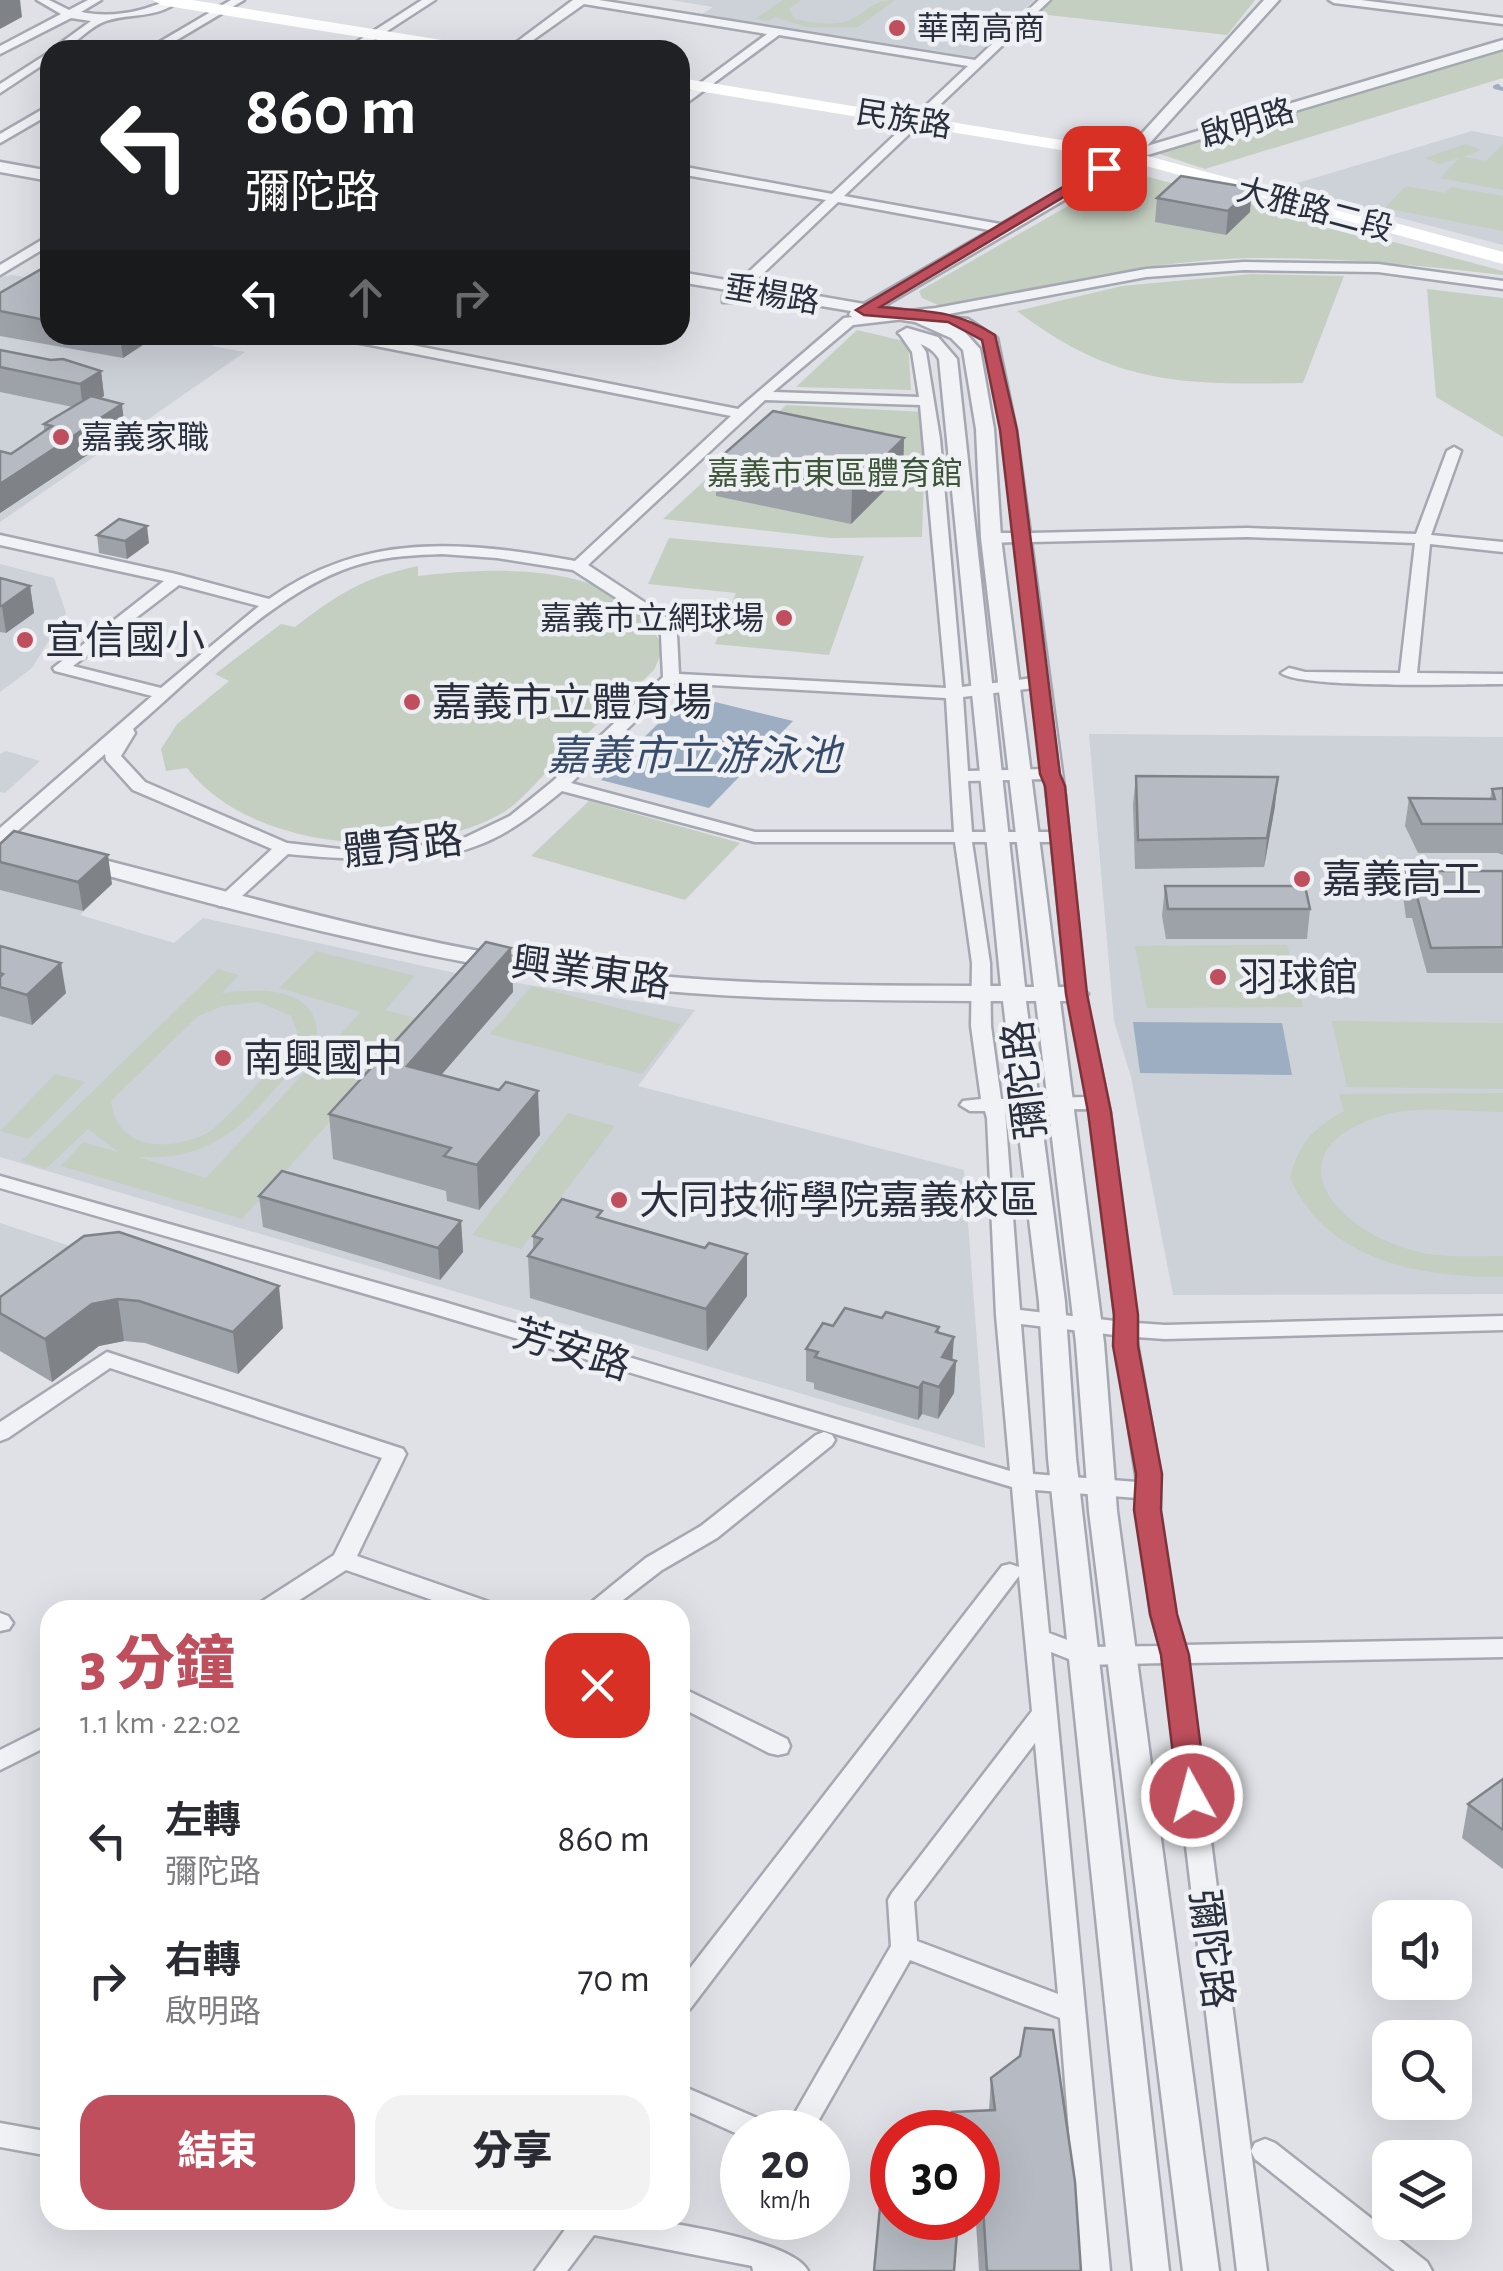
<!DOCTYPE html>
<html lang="zh-TW">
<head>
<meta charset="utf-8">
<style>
  :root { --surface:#fff; --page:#f2f2f3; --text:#2b2b33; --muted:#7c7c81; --accent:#c04f5d }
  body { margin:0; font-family:"Alegreya Sans","Noto Sans TC",sans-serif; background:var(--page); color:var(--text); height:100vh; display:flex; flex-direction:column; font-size:38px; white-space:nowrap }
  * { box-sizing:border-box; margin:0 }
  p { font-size:32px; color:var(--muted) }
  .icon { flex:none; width:55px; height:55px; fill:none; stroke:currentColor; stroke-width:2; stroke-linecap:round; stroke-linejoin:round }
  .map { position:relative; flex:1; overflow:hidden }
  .drawer { position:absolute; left:40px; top:1600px; width:650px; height:630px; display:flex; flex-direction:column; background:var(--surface); border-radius:30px; box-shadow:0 10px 40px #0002 }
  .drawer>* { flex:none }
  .hud { position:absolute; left:40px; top:40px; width:650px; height:305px; border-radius:30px; box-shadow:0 10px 40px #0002; background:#202124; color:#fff; overflow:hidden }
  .buttons { position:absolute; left:1372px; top:1900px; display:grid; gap:20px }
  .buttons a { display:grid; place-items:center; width:100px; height:100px; border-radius:20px; background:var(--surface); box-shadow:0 10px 40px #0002; font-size:50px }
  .speed { position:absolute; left:720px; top:2110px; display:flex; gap:20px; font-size:50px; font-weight:700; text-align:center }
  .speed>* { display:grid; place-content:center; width:130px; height:130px; border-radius:50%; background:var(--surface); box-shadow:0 10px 40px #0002; line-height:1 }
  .speed small { font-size:25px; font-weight:400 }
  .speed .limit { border:15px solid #d22; background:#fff; color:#111 }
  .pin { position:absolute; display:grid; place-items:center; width:85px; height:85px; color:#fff; margin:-42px; border-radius:20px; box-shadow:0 5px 15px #0006 }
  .me { position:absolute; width:110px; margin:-55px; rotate:353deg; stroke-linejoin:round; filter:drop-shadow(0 0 8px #0008) }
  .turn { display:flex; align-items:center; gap:35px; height:210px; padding:0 40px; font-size:45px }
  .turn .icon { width:130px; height:130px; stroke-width:2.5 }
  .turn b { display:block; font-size:70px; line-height:85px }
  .lanes { display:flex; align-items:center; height:95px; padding:0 40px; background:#0003; justify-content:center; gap:50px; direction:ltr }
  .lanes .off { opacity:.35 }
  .round { display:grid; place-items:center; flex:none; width:105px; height:105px; border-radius:30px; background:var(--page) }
  .overview { display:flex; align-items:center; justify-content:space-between; height:170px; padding:0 40px }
  h1 { font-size:60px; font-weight:800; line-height:75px; color:var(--accent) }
  .action { display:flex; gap:20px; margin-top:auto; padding:20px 40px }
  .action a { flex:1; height:115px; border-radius:30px; background:var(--accent); color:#fff; font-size:40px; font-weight:800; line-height:115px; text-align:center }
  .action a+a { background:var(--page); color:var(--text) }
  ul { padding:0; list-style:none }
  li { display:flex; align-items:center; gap:30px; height:140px; padding:0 40px }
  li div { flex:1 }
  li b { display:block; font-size:38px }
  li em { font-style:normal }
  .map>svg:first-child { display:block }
  .built { fill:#cdd1d8 }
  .green { fill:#c4cfc1; fill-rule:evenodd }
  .water { fill:#9daec3 }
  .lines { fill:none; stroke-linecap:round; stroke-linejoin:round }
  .stream { stroke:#9daec3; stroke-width:4 }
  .minor-casing { stroke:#a5a8b0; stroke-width:5 }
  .tertiary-casing { stroke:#a5a8b0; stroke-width:5 }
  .minor { fill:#f1f2f5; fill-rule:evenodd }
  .tertiary { fill:#f1f2f5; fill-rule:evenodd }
  .secondary { fill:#fff; fill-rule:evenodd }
  .wall { fill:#9da1a8 }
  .shaded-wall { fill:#7f8388 }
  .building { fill:#b6bbc3; stroke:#7f8388; stroke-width:2.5 }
  .route { fill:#c04f5d; stroke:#7d333c; stroke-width:2.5 }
  .poi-dot { fill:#c04f5d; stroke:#eef0f4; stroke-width:4 }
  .labels { text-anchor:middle; stroke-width:9; stroke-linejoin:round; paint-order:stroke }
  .far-poi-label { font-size:32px; fill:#292f3c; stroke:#eef0f4; text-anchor:start }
  .far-street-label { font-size:32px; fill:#292f3c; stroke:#eef0f4 }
  .far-park-label { font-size:32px; fill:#3d5638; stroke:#eef0f4 }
  .poi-label { font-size:40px; fill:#292f3c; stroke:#eef0f4; text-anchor:start }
  .street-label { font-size:40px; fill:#292f3c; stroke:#eef0f4 }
  .water-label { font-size:42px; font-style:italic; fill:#384d6b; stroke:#eef0f4 }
</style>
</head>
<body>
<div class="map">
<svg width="1503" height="2271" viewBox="0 0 1503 2271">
  <rect width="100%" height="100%" fill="#dfe1e6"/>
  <g class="built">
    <path d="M671 0H1034L975 57 702 14 713 7Z"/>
    <path d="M1472 131 1503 137V245L1284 187Z"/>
    <path d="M13 275 50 282V335H222L212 346 245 352 0 522V277Z"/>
    <path d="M0 564 54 578 66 613 32 668 0 692Z"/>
    <path d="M1089 734 1503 737V1294L1173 1295 1131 1077 1114 1021Z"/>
    <path d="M6 751 40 761 5 793 0 792V754Z"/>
    <path d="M19 860 112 884 80 915 174 943 203 918 469 976 695 1010 638 1086 964 1170 985 1448 0 1157V877Z"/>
    <path d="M0 1223 73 1247 0 1295Z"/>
  </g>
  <g class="green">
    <path d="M783 0H801L789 9 795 19C812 23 836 27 852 19 870 9 873 0 895 0L858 27H806L775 17 769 21 755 19Z"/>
    <path d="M1051 0H1255L1227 35 1039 14Z"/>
    <path d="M1503 46V78L1205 169 1157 153Z"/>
    <path d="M1466 144 1481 150 1464 157 1486 161 1503 144V190L1440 178 1459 158 1440 164 1425 158Z"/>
    <path d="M1124 174 1141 175 1503 271V275C1420 265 1335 257 1251 258 1148 260 1042 288 940 306L922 298 919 291Z"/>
    <path d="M1406 186 1445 193 1451 187 1503 196V231L1385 208Z"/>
    <path d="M1252 274 1344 276 1303 383C1184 385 1115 386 1017 311L1122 286Z"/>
    <path d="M1427 289 1503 298V437L1436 397Z"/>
    <path d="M857 330 908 342 911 390 796 387Z"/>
    <path d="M786 405 926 412 922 537 830 538 663 519Z"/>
    <path d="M669 538 864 556 829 655 715 644 736 593 648 584Z"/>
    <path d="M418 566V576C498 567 627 559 663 649L654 670C619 703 584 737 549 770 535 783 520 802 504 812 416 864 250 851 187 768L166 771 161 749 177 724 229 681 215 674 281 624 295 627C338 594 364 577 418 566Z"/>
    <path d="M589 801 740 843 685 900 531 856Z"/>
    <path d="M1287 945 1303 1007 1147 1008 1135 946Z"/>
    <path d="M316 951 415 976 385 1010 422 1020 242 1219 61 1166 83 1142 118 1152 88 1129 46 1169 21 1161 218 969 239 975 222 993C261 987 324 987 316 1042 260 1103 230 1162 138 1157L206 1178 361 1012 279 988ZM259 1002 291 1016 298 1034C291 1049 223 1124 209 1132 172 1152 117 1152 111 1101L198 1016 223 1006Z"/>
    <path d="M532 986 681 1024 642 1074 490 1034Z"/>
    <path d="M1332 1021 1503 1023V1089L1347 1087Z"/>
    <path d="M55 1074 85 1082 29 1139 0 1131Z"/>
    <path d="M1503 1093V1112C1470 1112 1418 1106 1388 1114 1265 1148 1333 1232 1419 1252 1446 1258 1475 1256 1503 1256V1277C1421 1277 1327 1262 1290 1178 1299 1143 1313 1128 1344 1111L1339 1094Z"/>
    <path d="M568 1113 615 1126 521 1249 472 1235Z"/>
  </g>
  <g class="water">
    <path d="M687 695 793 721 709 808 601 780Z"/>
    <path d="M1133 1022 1282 1023 1292 1075 1140 1073Z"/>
  </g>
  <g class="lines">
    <path class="stream" d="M1498 86 1495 87 1503 89"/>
    <defs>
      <g id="minor">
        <path d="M37 0H49L69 10 88 0H101L81 12C100 16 121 15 140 10 155 6 166 0 181 0 154 20 133 12 106 21 85 28 75 50 51 50L91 21 71 18 0 54V46L61 14Z"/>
        <path d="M231 0H244L160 50H146Z"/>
        <path d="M422 0H435L358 50H344Z"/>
        <path d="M573 0H599L975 60 1039 0H1050L844 196 1000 224 1006 228 1000 232 838 202 733 302H723V296L826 200 680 174V166L832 194 968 66 779 35 680 108V98L767 34 584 4 519 50H506Z"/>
        <path d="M1329 0H1361L1503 18V24L1334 3Z"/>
        <path d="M50 52V60L0 93V84Z"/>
        <path d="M50 105V114L0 143V134Z"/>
        <path d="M50 235V245L0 275V265Z"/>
        <path d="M1244 262 1378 264 1503 281V289L1378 272 1244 270 1146 277 938 316 968 319 997 338 1016 430 1030 533 1247 528 1416 534 1447 451 1454 447 1461 451 1431 535 1503 542V552L1430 544 1417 673 1503 674V684C1464 684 1303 689 1281 673L1289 668 1305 672 1400 673 1415 543 1247 537 1031 542 1064 787 1085 994 1110 1112 1136 1323 1165 1325 1503 1316V1330L1165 1339 1136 1337 1160 1474 1159 1510 1175 1614 1184 1645 1503 1639V1657L1188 1663 1251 2151 1255 2143 1265 2139 1275 2143 1427 2262 1432 2271H1395L1255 2159 1251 2151 1267 2271H1237L1164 1663 1084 1665 1051 1652 1110 2271H1080L1060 2018 910 1960 812 2132H784L891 1946 888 1900 892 1893 1032 1711 1019 1576 690 2009 680 2012V1981L1002 1566 1010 1564 1019 1567 1012 1487 428 1312 0 1188V1176L444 1302 1010 1471 996 1315 987 1118 985 1111H970L960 1105 963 1101 981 1099 971 1026 972 963 955 842H755L562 791C535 813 509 834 476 846 428 865 340 859 288 854L231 906H219L216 902 219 898 272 849 133 790 106 760 105 754 6 841 0 842V828L152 696 55 671 53 668 164 581 0 545V535L176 574 269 599C364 531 465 541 575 561L731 416 340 339 333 335H361L738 409 844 318 936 308 1146 269ZM913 318 919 322 960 326 984 340 1002 430 1015 533H991L983 538 991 543 1016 542 1033 678 962 687 940 439 926 352 911 330 899 333 912 352 919 397 773 392 853 325ZM765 400 920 405 946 688 679 674 677 635 664 615 588 565ZM442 554 497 558 573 570 652 621 661 635 663 677 553 781 510 816 464 838 425 845 349 850 287 843 145 782 121 756 135 733 133 729C197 674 282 584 364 563 390 556 416 555 442 554ZM179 585 259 606 161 688 73 666ZM675 683 946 698 954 832H755L571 783ZM1034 688 1044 769 968 771 963 697ZM1045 779 1051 832H972L968 781ZM972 842H1052L1067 994 1087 1097 1001 1099 991 1026 990 963ZM1090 1109 1115 1315V1321L1020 1310 1005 1110ZM1021 1324 1115 1335 1137 1482 1033 1474ZM1035 1490 1137 1498 1151 1614 1160 1646 1086 1647 1049 1633ZM1035 1743 1058 1994 917 1941 914 1902Z"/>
        <path d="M107 1352 403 1449 406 1454 357 1556 495 1604 499 1610H461L346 1570 284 1610H254L258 1604 334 1555 382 1458 110 1368 8 1438 0 1441V1422Z"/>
        <path d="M824 1432 832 1435 835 1440 832 1445 717 1538 662 1570 610 1610H582L646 1558 701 1526 816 1435Z"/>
        <path d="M0 1613 8 1616 13 1623 9 1629 0 1631Z"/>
        <path d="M680 1687 787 1739 790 1746 787 1753 778 1755 769 1753 680 1707Z"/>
        <path d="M50 1725V1745L0 1770V1750Z"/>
        <path d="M680 2085 771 2124 775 2132H742V2136L680 2108Z"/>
        <path d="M0 2123 50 2132V2156L0 2147Z"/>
        <path d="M568 2220C593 2220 621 2217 646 2220 680 2224 794 2242 808 2271H753L752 2266 594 2235 567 2271H535L569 2224Z"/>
      </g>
      <g id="tertiary">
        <path d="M1264 0H1279L1147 146 1503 40V49L1134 159 882 307 925 314 963 330 980 349 994 429 1001 538 1058 987H1076L1088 994 1076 1001H1060L1104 1343 1117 1511 1219 2271H1183L1089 1511 1076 1343 1036 1001H1026L1065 1302 1076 1458 1169 2271H1133L1048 1458 1039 1302 1003 1001C874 1000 744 1001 616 986 431 963 249 915 69 865L66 860 77 853C236 893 393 940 556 964 703 986 853 986 1001 986L939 359C929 342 912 344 898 333L907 328 938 337 957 359 1025 987H1034L981 538 976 429 963 350 951 338 915 322 870 315 857 320 849 315 851 311 680 282V272L864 304 1124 153Z"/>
        <path d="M0 162 50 171V181L0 172Z"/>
      </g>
    </defs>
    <use href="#minor" class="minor-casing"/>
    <use href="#tertiary" class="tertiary-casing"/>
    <use href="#minor" class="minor"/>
    <use href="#tertiary" class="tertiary"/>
    <g class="secondary">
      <path d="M153 0H192L473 45 482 50H441L161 5Z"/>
      <path d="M680 78 1129 151 1503 252V264L1128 161 680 88Z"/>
    </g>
  </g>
  <g class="wall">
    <path d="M1157 198 1250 212 1226 235 1155 222Z"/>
    <path d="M50 264V335H158L123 358 0 336V293Z"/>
    <path d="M0 350 101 371 104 396 100 399 125 430 0 513V451L11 454 44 431V424L73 407 0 392Z"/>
    <path d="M904 438 903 472 851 524 716 496V461Z"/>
    <path d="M97 535 149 543 127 559 99 553Z"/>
    <path d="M0 578 30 586 34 613 6 633 0 632Z"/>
    <path d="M1136 776 1275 806 1264 867 1135 869 1133 804Z"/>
    <path d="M1503 788V855L1498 853H1418L1405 826 1409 798 1490 799 1492 789Z"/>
    <path d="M0 844 112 884 83 911 0 890Z"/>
    <path d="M1406 871H1503V973H1427L1412 918H1406L1403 896Z"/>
    <path d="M1165 886 1310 909 1307 939H1166L1162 916Z"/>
    <path d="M0 946 66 993 32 1025 0 1016Z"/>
    <path d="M511 948 513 992 441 1075 540 1135 479 1210 447 1201 446 1191 333 1159 329 1114Z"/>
    <path d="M259 1196 461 1221 463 1252 440 1280 263 1227Z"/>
    <path d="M602 1218 705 1248 747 1254V1296L707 1351 530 1298 528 1256 533 1250V1236Z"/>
    <path d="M84 1236 283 1328 238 1374 145 1343 124 1341 99 1346 52 1382 0 1351V1297Z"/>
    <path d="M882 1318 939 1327V1333L952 1360 956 1361 954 1393 938 1419 922 1414 918 1420 814 1389V1383L806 1381V1349Z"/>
    <path d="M1503 1779V1869L1462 1838 1468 1804Z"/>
    <path d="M991 2078 1081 2271H979L976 2223 892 2218H978V2132H951L952 2112 989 2110Z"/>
  </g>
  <g class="shaded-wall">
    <path d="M0 0H20L22 17 0 29Z"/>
    <path d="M1252 188 1250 212 1226 235 1228 211Z"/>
    <path d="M120 335H158L123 358Z"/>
    <path d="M101 371 104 396 83 409 80 384Z"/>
    <path d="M122 404 125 430 0 513V484Z"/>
    <path d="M904 438 903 472 851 524 852 489Z"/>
    <path d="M147 526 149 543 127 559 125 541Z"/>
    <path d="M30 586 34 613 6 633 2 606Z"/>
    <path d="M1278 777 1275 806 1264 867 1267 838Z"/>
    <path d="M108 855 112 884 83 911 78 882Z"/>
    <path d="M511 948 513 992 411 1110 407 1066Z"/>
    <path d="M61 963 66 993 32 1025 27 995Z"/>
    <path d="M538 1091 540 1135 479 1210 477 1165Z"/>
    <path d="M461 1221 463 1252 440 1280 438 1248Z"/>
    <path d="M747 1254V1296L707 1351 706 1309Z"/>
    <path d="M279 1286 283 1328 238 1374 233 1332Z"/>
    <path d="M118 1299 124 1341 99 1346 52 1382 45 1339 92 1304Z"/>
    <path d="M954 1337 952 1366 956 1361 954 1393 938 1419 942 1357Z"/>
    <path d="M923 1382 922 1414 918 1420 919 1388Z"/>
  </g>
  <g class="building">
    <path d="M1181 176 1252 188 1228 211 1157 198Z"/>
    <path d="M50 264V321L0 311V293Z"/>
    <path d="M0 350 51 360 63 359 101 371 80 384 0 367Z"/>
    <path d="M91 396 122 404 0 484V451L11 454 52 426 44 424Z"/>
    <path d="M773 411 904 438 852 489 716 461Z"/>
    <path d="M119 519 147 526 125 541 97 535Z"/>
    <path d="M0 578 30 586 2 606H0Z"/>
    <path d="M1136 776 1278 777 1267 838 1138 840Z"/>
    <path d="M1503 788V824H1422L1409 798 1495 799 1492 789Z"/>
    <path d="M14 831 108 855 78 882 0 862V844Z"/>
    <path d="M1406 871H1503V947L1431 948 1416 893H1409Z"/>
    <path d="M1165 886H1305L1310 909H1168Z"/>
    <path d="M486 942 511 948 407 1066 499 1090 506 1082 538 1091 477 1165 444 1156 451 1148 329 1114Z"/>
    <path d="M0 946 61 963 27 995 0 987V977L3 974 0 973Z"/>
    <path d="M282 1171 461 1221 438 1248 259 1196Z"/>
    <path d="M562 1199 602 1211 597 1217 705 1248 709 1243 747 1254 706 1309 528 1256 542 1239 533 1236Z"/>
    <path d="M119 1232 279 1286 233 1332 139 1301 118 1299 92 1304 45 1339 0 1313V1297L84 1236Z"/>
    <path d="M845 1308 882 1318 886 1312 939 1327 936 1332 954 1337 942 1357 956 1361 939 1387 923 1382 919 1388 815 1357 818 1352 806 1349 823 1323 833 1326Z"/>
    <path d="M1503 1779V1830L1468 1804Z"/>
    <path d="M1025 2028 1053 2030 1075 2182 1081 2271H987L980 2158H978V2132H955L952 2112 995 2110 991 2078 1020 2056Z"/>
    <path d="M880 2207 892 2208V2218H958L954 2271H874Z"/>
  </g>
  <path class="route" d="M1100 165 1112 168 880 307C925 311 956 310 995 335L1017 430 1060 774 1065 786 1087 994 1111 1112 1138 1315V1346L1162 1474 1161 1510 1177 1614 1189 1655 1207 1796 1203 1804 1192 1807 1182 1804 1178 1796 1161 1655 1150 1614 1134 1510 1136 1474 1113 1346 1114 1315 1088 1112 1066 994 1045 786 1040 774 1000 430 982 340 948 322 864 315 856 310Z"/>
  <g class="poi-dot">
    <circle cx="897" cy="28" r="10"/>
    <circle cx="61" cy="437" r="10"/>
    <circle cx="784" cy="618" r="10"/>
    <circle cx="25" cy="640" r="10"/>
    <circle cx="412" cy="702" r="10"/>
    <circle cx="1302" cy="879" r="10"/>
    <circle cx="1218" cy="977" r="10"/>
    <circle cx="223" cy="1058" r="10"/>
    <circle cx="619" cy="1200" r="10"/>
  </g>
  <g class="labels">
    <g class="far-poi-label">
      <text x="917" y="39">華南高商</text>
      <text x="81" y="448">嘉義家職</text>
      <text x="764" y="629" text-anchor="end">嘉義市立網球場</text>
    </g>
    <g class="far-street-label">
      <text transform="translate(904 119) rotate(9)" y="11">民族路</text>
      <text transform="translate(1247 123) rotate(-17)" y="11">啟明路</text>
      <text transform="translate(1315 209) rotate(15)" y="11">大雅路二段</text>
      <text transform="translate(772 294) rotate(10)" y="11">垂楊路</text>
    </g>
    <g class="far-park-label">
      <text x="835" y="484">嘉義市東區體育館</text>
    </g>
    <g class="poi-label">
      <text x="45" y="654">宣信國小</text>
      <text x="432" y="716">嘉義市立體育場</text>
      <text x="1322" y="893">嘉義高工</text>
      <text x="1238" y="991">羽球館</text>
      <text x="243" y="1072">南興國中</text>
      <text x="639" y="1214">大同技術學院嘉義校區</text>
    </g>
    <g class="street-label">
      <text transform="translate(403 845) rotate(-6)" y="14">體育路</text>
      <text transform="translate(591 972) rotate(8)" y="14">興業東路</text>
      <text transform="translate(1024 1080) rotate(-97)" y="14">彌陀路</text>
      <text transform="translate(572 1349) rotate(17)" y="14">芳安路</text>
      <text transform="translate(1212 1949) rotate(83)" y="14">彌陀路</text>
    </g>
    <g class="water-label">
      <text x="694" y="770">嘉義市立游泳池</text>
    </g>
  </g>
</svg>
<div class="buttons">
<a><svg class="icon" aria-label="sound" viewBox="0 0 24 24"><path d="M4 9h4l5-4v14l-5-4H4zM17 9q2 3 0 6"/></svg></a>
<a><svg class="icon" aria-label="search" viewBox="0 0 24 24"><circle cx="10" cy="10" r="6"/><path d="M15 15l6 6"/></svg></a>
<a><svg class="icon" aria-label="layers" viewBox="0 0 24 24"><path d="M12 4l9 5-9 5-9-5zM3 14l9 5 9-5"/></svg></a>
</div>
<div class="speed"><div>20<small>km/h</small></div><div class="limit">30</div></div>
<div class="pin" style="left:1104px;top:168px;background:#d93025"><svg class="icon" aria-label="arrive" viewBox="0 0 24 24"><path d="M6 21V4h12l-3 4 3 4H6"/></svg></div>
<svg class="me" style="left:1192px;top:1796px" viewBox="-20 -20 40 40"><circle r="17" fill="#c04f5d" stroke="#fff" stroke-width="3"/><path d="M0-11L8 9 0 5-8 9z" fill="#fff"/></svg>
<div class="hud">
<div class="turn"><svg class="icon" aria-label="left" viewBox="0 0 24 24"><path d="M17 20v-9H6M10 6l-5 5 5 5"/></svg><div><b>860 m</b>彌陀路</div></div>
<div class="lanes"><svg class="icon" aria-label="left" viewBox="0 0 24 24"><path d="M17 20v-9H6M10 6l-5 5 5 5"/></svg><svg class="icon off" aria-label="ahead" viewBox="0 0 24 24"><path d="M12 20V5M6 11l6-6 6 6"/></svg><svg class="icon off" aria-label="right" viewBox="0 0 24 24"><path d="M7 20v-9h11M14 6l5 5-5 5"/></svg></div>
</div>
<section class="drawer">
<div class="overview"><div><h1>3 分鐘</h1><p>1.1 km · 22:02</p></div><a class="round" style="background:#d93025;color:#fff"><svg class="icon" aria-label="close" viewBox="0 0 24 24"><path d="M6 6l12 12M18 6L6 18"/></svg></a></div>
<ul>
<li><svg class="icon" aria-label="left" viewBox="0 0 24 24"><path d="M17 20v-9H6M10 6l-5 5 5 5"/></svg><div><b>左轉</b><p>彌陀路</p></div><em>860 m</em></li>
<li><svg class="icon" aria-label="right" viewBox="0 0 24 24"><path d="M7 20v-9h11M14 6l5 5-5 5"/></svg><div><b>右轉</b><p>啟明路</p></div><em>70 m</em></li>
</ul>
<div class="action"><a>結束</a><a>分享</a></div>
</section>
</div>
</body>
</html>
